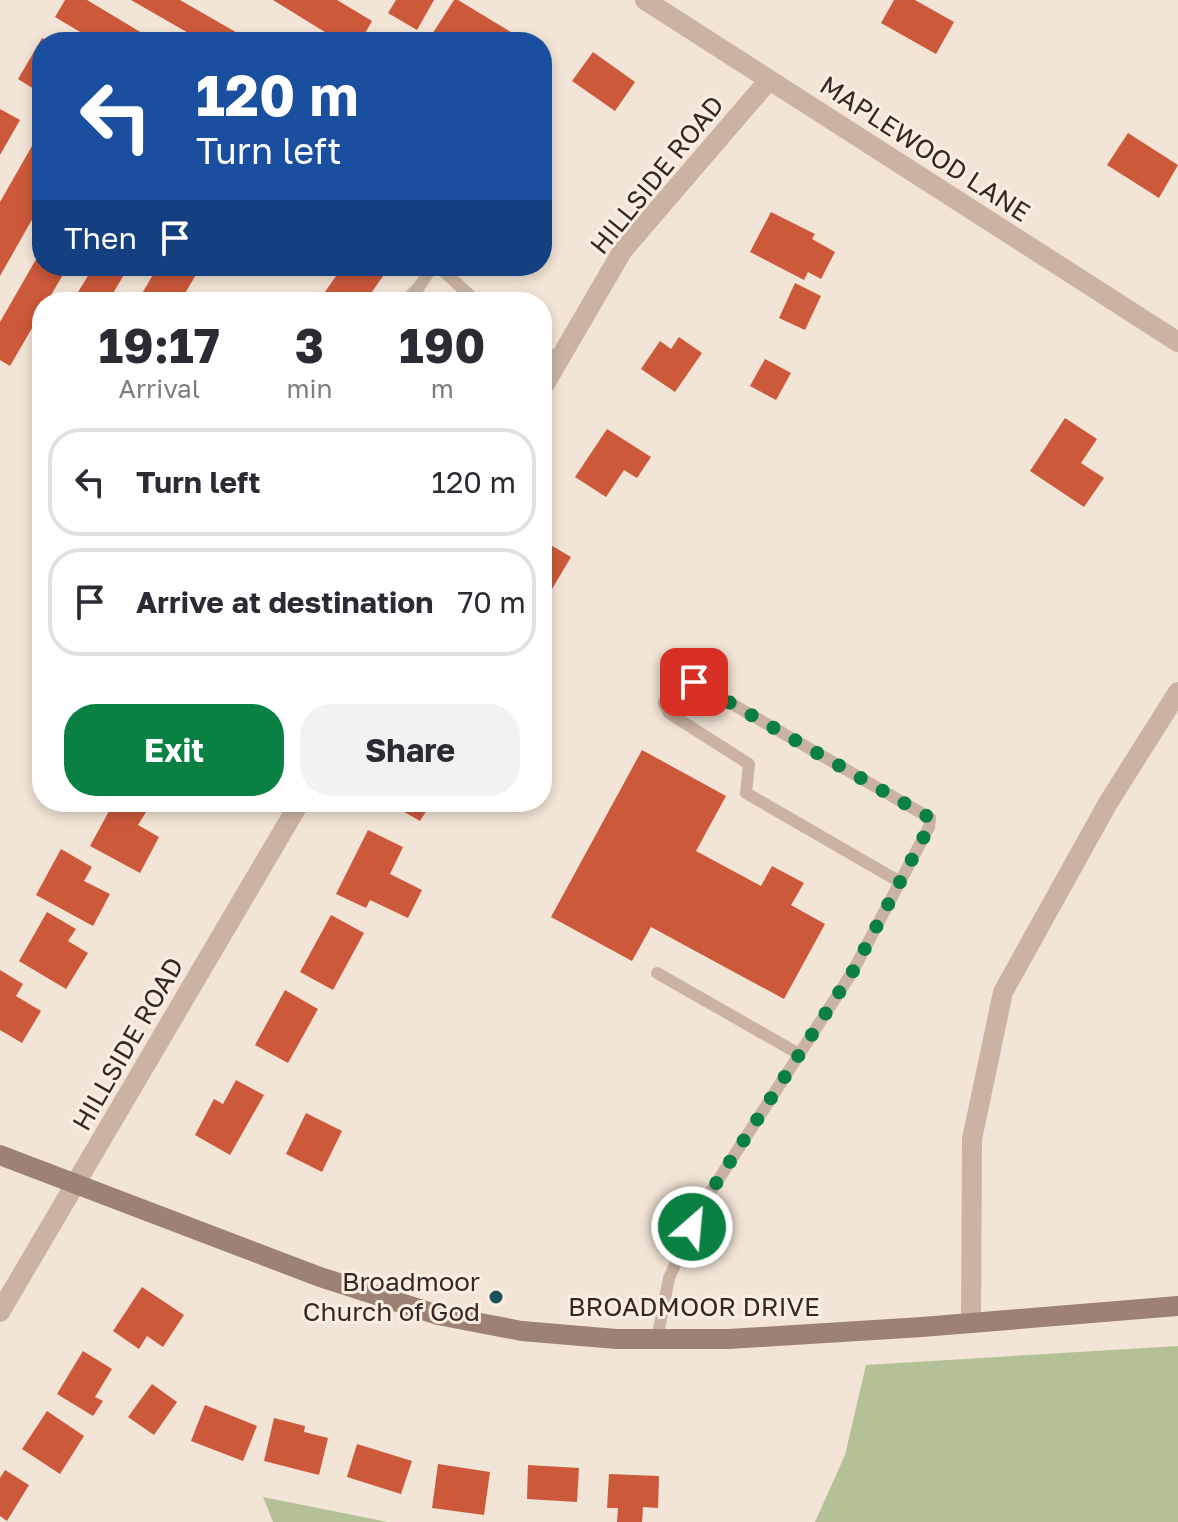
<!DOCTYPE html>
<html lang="en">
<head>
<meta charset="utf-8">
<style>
  :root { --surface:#fff; --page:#f2f2f3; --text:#2b2b33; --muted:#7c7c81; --line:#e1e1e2; --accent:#0b8043 }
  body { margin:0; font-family:"Golos Text",sans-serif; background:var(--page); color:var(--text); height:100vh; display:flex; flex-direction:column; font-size:30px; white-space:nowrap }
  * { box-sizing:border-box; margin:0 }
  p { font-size:26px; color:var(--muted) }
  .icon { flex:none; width:44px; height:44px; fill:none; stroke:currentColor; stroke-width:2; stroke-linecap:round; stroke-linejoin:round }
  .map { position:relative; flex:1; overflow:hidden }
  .side { position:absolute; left:32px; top:292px; width:520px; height:520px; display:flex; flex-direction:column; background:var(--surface); border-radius:32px; box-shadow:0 4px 12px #0003 }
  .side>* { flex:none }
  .banner { position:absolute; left:32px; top:32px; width:520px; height:244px; border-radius:32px; box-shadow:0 4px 12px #0003; background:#1a4fa0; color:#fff; overflow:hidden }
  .pin { position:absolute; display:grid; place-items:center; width:68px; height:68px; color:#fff; margin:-34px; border-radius:16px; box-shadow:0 4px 12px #0006 }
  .me { position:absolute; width:88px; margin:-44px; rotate:27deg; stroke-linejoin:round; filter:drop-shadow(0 0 6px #0008) }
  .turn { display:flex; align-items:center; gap:28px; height:168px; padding:0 32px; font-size:36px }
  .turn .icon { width:104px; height:104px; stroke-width:2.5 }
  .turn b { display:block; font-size:56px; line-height:68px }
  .then { display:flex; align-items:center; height:76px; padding:0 32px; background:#0003; gap:16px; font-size:30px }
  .eta { display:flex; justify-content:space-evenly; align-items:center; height:136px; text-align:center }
  .eta b { font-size:48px; font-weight:700; line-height:56px }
  .cta { display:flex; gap:16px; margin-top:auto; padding:16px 32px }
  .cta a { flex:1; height:92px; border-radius:32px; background:var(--accent); color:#fff; font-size:32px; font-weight:700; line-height:92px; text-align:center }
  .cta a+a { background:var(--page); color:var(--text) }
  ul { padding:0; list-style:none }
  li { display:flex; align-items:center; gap:24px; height:108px; margin:0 16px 12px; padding:0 16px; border:4px solid var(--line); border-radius:32px }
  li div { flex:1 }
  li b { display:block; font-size:30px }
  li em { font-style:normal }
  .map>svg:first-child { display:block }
  .green { fill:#b4c196 }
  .building { fill:#cc593a }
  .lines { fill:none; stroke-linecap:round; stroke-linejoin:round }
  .service { stroke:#cab3a2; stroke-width:12 }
  .minor { stroke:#cab3a2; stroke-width:20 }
  .tertiary { stroke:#cab3a2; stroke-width:20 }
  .secondary { stroke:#9d8174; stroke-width:20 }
  .route { stroke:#0b8043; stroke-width:14; stroke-dasharray:0 25.2 }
  .poi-dot { fill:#195557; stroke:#faeee2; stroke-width:3 }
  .labels { text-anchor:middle; stroke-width:6; stroke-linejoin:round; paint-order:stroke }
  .street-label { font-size:26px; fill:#342925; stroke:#faeee2 }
  .poi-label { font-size:26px; fill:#342925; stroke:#faeee2; text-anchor:end }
</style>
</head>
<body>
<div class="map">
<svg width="1178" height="1522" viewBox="0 0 1178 1522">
  <rect width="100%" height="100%" fill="#f2e4d6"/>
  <g class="green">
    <path d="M1178 1346V1522H815L845 1455 866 1365Z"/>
    <path d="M263 1497 388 1522H273Z"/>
  </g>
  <g class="building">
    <path d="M65 0H87L157 42H97L55 17Z"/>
    <path d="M131 0H180L253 42H204Z"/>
    <path d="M273 0H337L372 21 360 42H341Z"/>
    <path d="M396 0H434L417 30 388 13Z"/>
    <path d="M454 0H458L514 34 509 42H441L431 36Z"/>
    <path d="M894 0H915L954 22 936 54 881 23Z"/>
    <path d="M42 38 50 42H42V94L18 79Z"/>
    <path d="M593 52 635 82 615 111 572 81Z"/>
    <path d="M0 109 20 120 0 155Z"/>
    <path d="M40 132 42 134V202L0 276V202Z"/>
    <path d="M1128 133 1178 165 1159 198 1107 165Z"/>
    <path d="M771 212 815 234 812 239 835 252 821 279 808 272 804 280 750 252Z"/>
    <path d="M42 249V266H68L47 302H42V311L10 366 0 360V322Z"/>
    <path d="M94 266H129L108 302H72Z"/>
    <path d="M158 266H201L180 302H137Z"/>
    <path d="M343 266H390L365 302H318Z"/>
    <path d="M795 283 821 296 805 330 779 318Z"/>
    <path d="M679 337 702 353 675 392 641 369 660 341 671 349Z"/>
    <path d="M765 359 791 373 776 400 750 386Z"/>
    <path d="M1065 418 1097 439 1081 463 1104 478 1084 507 1030 471Z"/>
    <path d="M607 429 651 457 637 478 624 470 606 497 575 477Z"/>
    <path d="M542 540 571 557 542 606Z"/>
    <path d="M642 750 726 796 696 851 761 886 772 866 804 883 791 905 825 924 784 999 651 927 632 961 551 917Z"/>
    <path d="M114 802H127L146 812 138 825 159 837 140 873 90 846Z"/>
    <path d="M387 802H432L420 821Z"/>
    <path d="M368 830 403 847 390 874 422 890 408 918 370 900 366 908 336 894Z"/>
    <path d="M61 849 92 867 84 881 110 894 93 926 36 895Z"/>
    <path d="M47 912 76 929 68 941 88 953 66 989 19 961Z"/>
    <path d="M331 915 364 933 333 990 300 972Z"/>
    <path d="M0 970 23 984 16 996 41 1011 22 1043 0 1030Z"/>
    <path d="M285 990 318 1009 288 1063 255 1045Z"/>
    <path d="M236 1080 264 1095 230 1155 195 1135 214 1099 223 1104Z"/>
    <path d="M306 1113 342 1131 322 1172 286 1154Z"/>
    <path d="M142 1287 184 1315 163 1347 147 1336 139 1349 113 1331Z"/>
    <path d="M83 1351 112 1369 95 1397 103 1401 93 1416 57 1394Z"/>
    <path d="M152 1384 177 1402 154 1435 128 1417Z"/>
    <path d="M205 1405 257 1426 243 1461 191 1441Z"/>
    <path d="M47 1411 84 1436 60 1474 22 1449Z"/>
    <path d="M274 1418 305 1426 304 1432 328 1438 319 1475 264 1461Z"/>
    <path d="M357 1444 412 1461 401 1494 347 1477Z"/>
    <path d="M438 1464 490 1472 484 1515 432 1508Z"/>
    <path d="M528 1465 579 1468 577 1502 527 1499Z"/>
    <path d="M5 1470 29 1485 7 1521 0 1516V1478Z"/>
    <path d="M609 1474 659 1476 658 1508 643 1507 642 1522H617L618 1508H607Z"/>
  </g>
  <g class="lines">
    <g class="service">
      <path d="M438 266 477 302"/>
      <path d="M404 302 419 287 433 266"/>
      <path d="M542 349 559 360"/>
      <path d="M657 973 799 1054"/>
      <path d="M657 1339 669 1278 704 1202 853 971 929 827 930 818 694 682 680 677 664 703 669 713 749 764 746 793 900 882"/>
    </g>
    <g class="minor">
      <path d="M542 389 623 250 769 80"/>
      <path d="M0 1312 300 802"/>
      <path d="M971 1323 972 1139 1003 992 1108 803 1178 692"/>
    </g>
    <path class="tertiary" d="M645 0 1178 342"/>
    <path class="secondary" d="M0 1155 320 1277 438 1315 522 1331 616 1339H729L922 1327 1178 1306"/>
  </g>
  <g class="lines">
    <path class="route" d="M692 1227 704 1202 853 971 929 827 930 818 694 682"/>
  </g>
  <circle class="poi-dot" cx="496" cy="1297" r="8"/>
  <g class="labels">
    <g class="street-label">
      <text transform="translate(925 149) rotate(33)" y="9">MAPLEWOOD LANE</text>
      <text transform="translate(657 175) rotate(-51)" y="9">HILLSIDE ROAD</text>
      <text transform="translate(128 1044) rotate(-60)" y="9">HILLSIDE ROAD</text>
      <text x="694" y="1316">BROADMOOR DRIVE</text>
    </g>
    <g class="poi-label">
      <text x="480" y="1291">Broadmoor<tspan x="480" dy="30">Church of God</tspan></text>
    </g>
  </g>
</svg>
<div class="pin" style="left:694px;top:682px;background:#d93025"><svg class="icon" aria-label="arrive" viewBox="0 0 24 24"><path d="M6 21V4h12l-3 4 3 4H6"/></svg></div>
<svg class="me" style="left:692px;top:1227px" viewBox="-20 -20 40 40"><circle r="17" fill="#0b8043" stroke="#fff" stroke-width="3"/><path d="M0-11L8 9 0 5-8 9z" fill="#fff"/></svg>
<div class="banner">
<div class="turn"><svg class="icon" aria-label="left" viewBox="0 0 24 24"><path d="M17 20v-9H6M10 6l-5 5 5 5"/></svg><div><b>120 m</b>Turn left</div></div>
<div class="then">Then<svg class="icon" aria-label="arrive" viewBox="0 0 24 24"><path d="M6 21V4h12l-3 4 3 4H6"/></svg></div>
</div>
<section class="side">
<div class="eta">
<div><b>19:17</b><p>Arrival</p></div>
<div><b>3</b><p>min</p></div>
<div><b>190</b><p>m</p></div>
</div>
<ul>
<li><svg class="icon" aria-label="left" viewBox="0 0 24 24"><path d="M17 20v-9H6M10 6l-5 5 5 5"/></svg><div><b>Turn left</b></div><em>120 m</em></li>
<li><svg class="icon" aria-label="arrive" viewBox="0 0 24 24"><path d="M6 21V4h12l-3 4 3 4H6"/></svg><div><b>Arrive at destination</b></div><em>70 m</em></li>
</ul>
<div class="cta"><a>Exit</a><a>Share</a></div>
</section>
</div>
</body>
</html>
